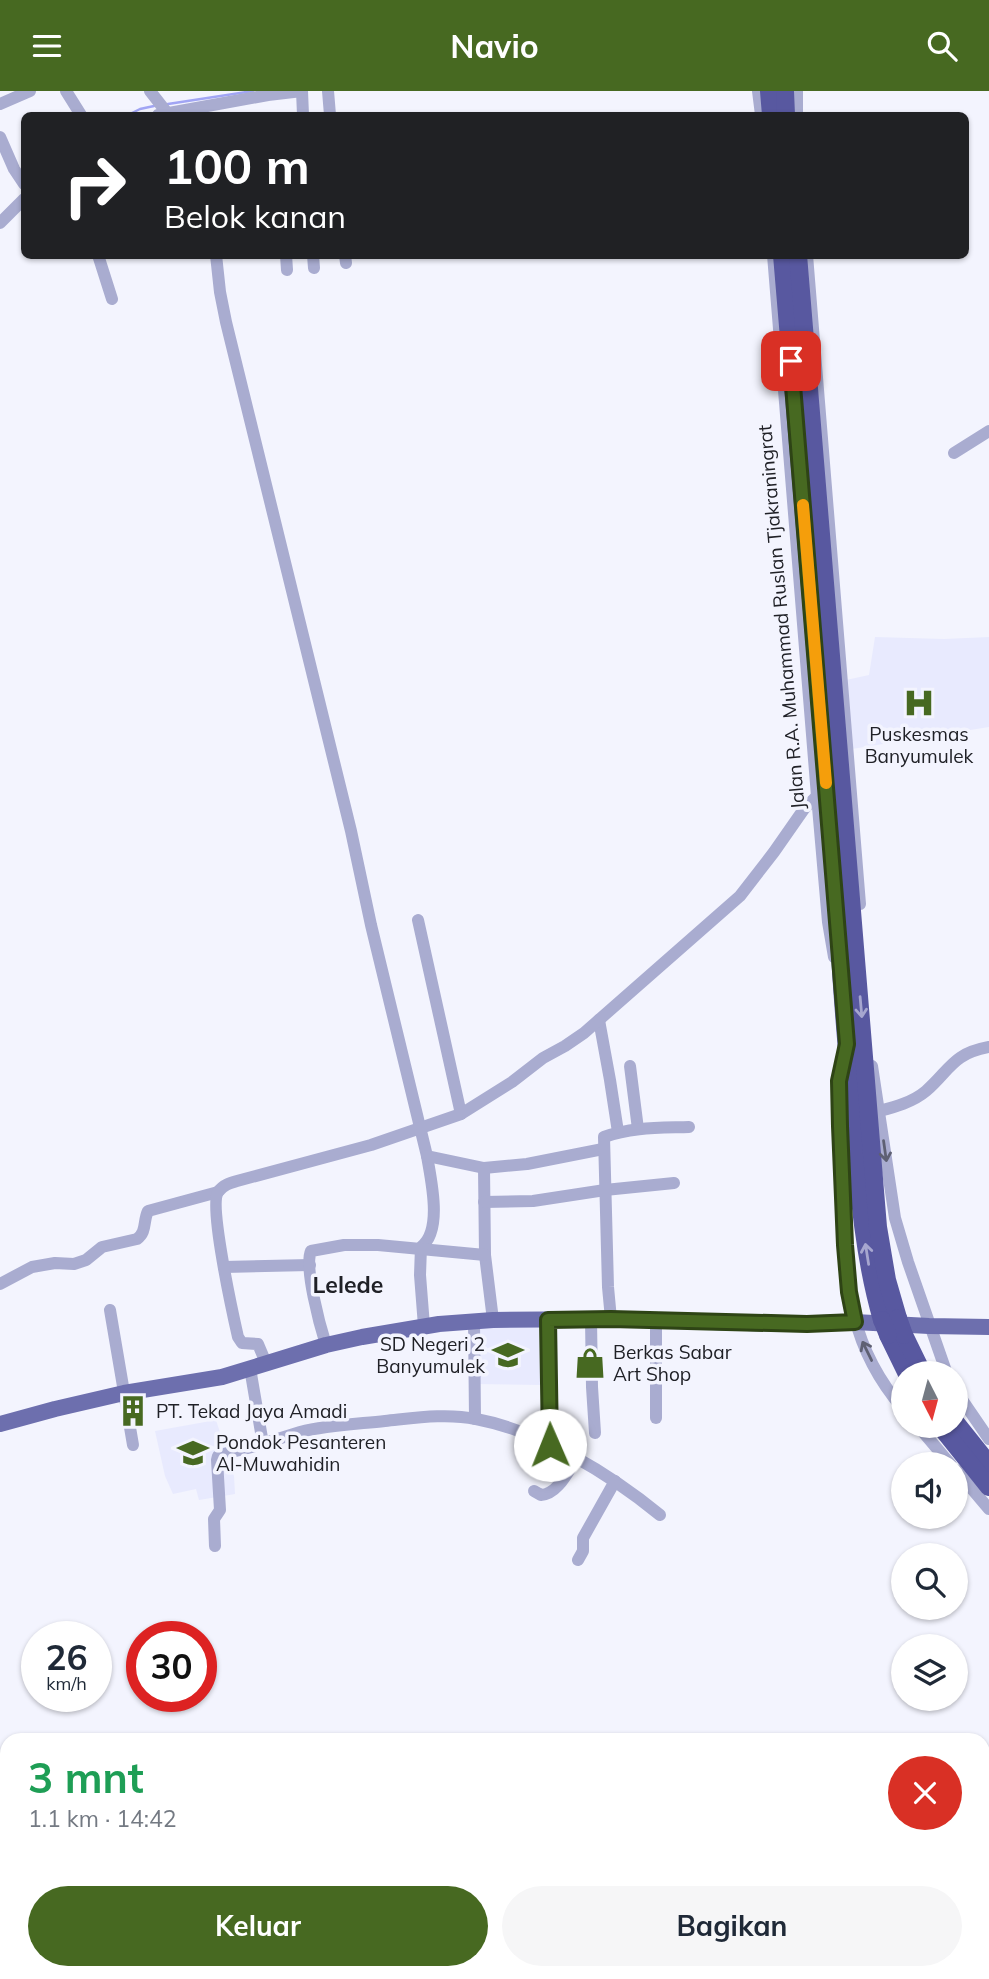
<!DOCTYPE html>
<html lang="id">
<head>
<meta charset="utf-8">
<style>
  :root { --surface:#fff; --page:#f6f6f7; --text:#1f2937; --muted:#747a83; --accent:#476921 }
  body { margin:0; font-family:Mulish,sans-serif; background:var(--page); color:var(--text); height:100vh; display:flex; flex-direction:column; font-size:26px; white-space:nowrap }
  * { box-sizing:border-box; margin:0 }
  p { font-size:23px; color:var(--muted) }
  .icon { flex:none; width:38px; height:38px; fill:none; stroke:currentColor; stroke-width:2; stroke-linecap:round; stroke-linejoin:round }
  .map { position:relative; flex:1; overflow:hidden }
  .panel { position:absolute; left:0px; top:1642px; width:990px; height:247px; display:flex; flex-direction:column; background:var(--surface); border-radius:21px 21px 0 0; box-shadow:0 2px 5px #0004 }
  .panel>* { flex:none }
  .hud { position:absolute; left:21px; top:21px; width:948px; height:147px; border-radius:10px; box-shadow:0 2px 5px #0004; background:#202124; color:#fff; overflow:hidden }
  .needle { width:46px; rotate:174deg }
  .controls { position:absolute; left:891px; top:1270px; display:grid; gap:14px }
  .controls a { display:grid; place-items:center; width:77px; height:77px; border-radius:50%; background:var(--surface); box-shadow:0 2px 5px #0004; font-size:35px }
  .speed { position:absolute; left:21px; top:1530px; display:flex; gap:14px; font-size:35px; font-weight:700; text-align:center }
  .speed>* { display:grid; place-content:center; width:91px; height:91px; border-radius:50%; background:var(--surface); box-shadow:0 2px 5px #0004; line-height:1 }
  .speed small { font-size:18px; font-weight:400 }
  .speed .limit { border:10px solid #d22; background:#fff; color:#111 }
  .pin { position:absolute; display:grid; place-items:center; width:60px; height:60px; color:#fff; margin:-30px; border-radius:14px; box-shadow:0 4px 10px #0006 }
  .me { position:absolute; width:77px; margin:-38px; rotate:359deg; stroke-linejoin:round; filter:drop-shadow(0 0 5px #0008) }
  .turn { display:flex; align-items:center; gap:24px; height:147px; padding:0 28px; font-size:32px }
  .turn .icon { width:91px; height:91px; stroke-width:2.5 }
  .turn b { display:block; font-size:49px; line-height:60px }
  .round { display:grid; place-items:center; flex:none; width:74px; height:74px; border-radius:37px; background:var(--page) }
  .head { display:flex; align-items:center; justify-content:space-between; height:119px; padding:0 28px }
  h1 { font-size:42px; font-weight:700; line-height:52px; color:#1e9e55 }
  .cta { display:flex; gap:14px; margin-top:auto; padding:14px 28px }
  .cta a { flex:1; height:80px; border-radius:42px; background:var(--accent); color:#fff; font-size:28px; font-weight:700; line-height:80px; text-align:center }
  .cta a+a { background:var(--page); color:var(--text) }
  header { display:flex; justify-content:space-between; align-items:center; height:91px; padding:0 28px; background:var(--accent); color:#fff; font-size:32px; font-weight:700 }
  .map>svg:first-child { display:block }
  .built { fill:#e8eafe }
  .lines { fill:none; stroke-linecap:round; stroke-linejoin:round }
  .stream { stroke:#a1a5f4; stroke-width:2.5 }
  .minor { stroke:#a9acd0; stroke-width:12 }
  .major { stroke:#6d6fae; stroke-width:16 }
  .highway { stroke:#5858a0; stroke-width:18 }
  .highway-bridge { stroke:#5858a0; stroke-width:18 }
  .oneway { stroke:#a6a6cf }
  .oneway2 { stroke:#5e6073 }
  .route-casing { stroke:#2e4415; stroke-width:18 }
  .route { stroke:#476921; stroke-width:12 }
  .slow { stroke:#f59e0b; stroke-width:12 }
  .labels { text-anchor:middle; stroke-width:7; stroke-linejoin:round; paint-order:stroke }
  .street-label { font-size:19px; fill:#202127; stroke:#f3f4fe }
  .poi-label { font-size:19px; fill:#202127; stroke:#f3f4fe; text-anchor:start }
  .quarter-label { font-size:23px; font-weight:bold; fill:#202127; stroke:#f3f4fe }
</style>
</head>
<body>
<header><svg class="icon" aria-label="menu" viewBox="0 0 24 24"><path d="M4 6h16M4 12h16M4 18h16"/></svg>Navio<svg class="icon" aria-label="search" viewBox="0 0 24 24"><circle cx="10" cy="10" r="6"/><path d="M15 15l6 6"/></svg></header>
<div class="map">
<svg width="989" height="1888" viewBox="0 0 989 1888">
  <rect width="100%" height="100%" fill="#f3f4fe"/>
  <g class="built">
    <path d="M875 546 944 548 989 546V636L852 658 846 589 869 584Z"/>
    <path d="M473 1235H543L542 1294 473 1293Z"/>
    <path d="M216 1329 234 1385 235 1403 199 1409 196 1398 173 1403 165 1385 155 1340Z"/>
  </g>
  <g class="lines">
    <g class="stream">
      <path d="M168 13 253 0"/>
      <path d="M128 24 140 18 154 15"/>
    </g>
    <g class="minor">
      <path d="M66 0 81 24"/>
      <path d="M150 0 168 23"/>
      <path d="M302 0 303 24"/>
      <path d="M328 0 330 24"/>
      <path d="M758 0 761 24"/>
      <path d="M0 13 30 0"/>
      <path d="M158 24 268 4 302 0"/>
      <path d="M797 24V0"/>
      <path d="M0 46 14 78 24 93"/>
      <path d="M0 132 24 108"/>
      <path d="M98 164 112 208"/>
      <path d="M216 164 220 201 226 231 351 740 371 834 427 1065C431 1089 443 1140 421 1156L420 1184 424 1235"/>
      <path d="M286 164 287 179"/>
      <path d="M313 164 314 177"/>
      <path d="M345 164 346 172"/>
      <path d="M773 164 817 705 828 831 834 866"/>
      <path d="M807 164 860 813"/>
      <path d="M954 362 989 340"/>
      <path d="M418 829 461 1023"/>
      <path d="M599 929 610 989 618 1041"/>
      <path d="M844 965 839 990C840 1029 842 1068 844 1107 847 1191 845 1250 903 1318"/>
      <path d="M630 975 638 1038"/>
      <path d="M872 975 895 1127 908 1171 947 1283"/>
      <path d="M879 1020C895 1016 913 1011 926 1000 951 978 952 963 989 956"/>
      <path d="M427 1065 484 1077 527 1073 603 1058"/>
      <path d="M484 1077 485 1164 493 1229"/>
      <path d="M484 1111 533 1110 605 1099 674 1092"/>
      <path d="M224 1176 310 1174"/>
      <path d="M0 1193 32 1176 55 1172 74 1173 86 1169 102 1156 137 1148C147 1141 143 1130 148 1120L218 1101"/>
      <path d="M110 1219 133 1354"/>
      <path d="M591 1228 592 1296 595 1342"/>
      <path d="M611 1228 608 1196 604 1046C631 1036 660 1037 689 1036"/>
      <path d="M548 1229 550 1354"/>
      <path d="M474 1230 475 1328"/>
      <path d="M326 1254C320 1235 304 1176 311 1160L344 1154H378L485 1164"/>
      <path d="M266 1272 258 1253 242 1252 238 1246C233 1224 209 1115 218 1101 223 1094 230 1092 237 1090L371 1054 461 1023 512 991 543 967 565 955 584 942 740 805 774 761 804 718 817 705"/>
      <path d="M250 1277 263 1353"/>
      <path d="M956 1300 989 1348"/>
      <path d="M656 1327V1229"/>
      <path d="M918 1335 951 1374"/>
      <path d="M956 1379 989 1418"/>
      <path d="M534 1400 541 1404C558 1403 568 1380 577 1367"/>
      <path d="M215 1455 214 1428 220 1419 217 1369 218 1365C231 1360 246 1358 259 1354 273 1350 286 1345 300 1341 328 1334 357 1333 385 1330 415 1327 446 1322 476 1328 540 1340 610 1383 660 1424"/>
      <path d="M578 1469 583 1460V1447L615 1390"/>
      <path d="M0 1745 7 1746"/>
      <path d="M0 1831 7 1830"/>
    </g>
    <path class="major" d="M0 1333 55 1318 124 1302 222 1286 326 1254 362 1246 439 1233 493 1229 611 1228 784 1233 855 1231 929 1235 989 1236"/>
    <g class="highway">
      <path d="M769 0 771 24"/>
      <path d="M785 0 786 24"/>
      <path d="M782 164 839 840C841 899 847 958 852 1017 858 1088 862 1160 882 1229"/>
      <path d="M798 164 878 1136 887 1189 898 1227"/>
      <path d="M888 1244 907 1283"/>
      <path d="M904 1244 923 1283"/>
      <path d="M956 1332 989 1373"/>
      <path d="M940 1335 989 1396"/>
    </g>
    <g class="highway-bridge">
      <path d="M898 1227 904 1244"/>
      <path d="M882 1229 888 1244"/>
    </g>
  </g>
  <defs><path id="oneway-shaft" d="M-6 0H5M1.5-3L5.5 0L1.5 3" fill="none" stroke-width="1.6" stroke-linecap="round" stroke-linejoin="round" transform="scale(1.75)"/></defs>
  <g class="oneway">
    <use href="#oneway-shaft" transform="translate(861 916) rotate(85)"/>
    <use href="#oneway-shaft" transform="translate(867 1163) rotate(-99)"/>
  </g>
  <g class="oneway2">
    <use href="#oneway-shaft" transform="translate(885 1060) rotate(82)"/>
    <use href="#oneway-shaft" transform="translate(867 1260) rotate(-116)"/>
  </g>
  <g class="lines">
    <defs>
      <path id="route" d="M550 1354 548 1229 611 1228 807 1233 855 1231 849 1201 845 1154 840 1035 839 990 847 953 791 270"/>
    </defs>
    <use href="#route" class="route-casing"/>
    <use href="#route" class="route"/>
    <path class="slow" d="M803 414 826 692"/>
  </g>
  <defs>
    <symbol id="hospital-bare" viewBox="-9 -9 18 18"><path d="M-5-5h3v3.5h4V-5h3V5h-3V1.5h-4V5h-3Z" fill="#476921" stroke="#f3f4fe" stroke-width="2.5" paint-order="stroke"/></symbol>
    <symbol id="school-bare" viewBox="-9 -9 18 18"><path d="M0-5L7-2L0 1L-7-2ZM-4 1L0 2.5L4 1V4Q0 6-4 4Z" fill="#476921" stroke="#f3f4fe" stroke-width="2.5" paint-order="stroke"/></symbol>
    <symbol id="shop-bare" viewBox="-9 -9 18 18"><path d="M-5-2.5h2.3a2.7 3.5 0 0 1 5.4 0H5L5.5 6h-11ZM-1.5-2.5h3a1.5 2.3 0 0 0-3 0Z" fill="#476921" stroke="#f3f4fe" stroke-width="2.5" paint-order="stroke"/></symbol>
    <symbol id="building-bare" viewBox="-9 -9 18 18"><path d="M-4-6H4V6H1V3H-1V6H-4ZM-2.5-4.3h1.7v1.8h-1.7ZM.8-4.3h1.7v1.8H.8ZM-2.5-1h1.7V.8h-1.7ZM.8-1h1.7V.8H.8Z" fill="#476921" stroke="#f3f4fe" stroke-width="2.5" paint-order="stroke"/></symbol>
  </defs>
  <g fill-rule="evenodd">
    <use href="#hospital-bare" x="897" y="590" width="44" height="44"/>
    <use href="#school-bare" x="486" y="1242" width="44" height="44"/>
    <use href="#shop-bare" x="568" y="1250" width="44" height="44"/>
    <use href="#building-bare" x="111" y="1298" width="44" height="44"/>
    <use href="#school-bare" x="171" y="1340" width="44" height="44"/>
  </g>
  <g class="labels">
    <g class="street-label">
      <text transform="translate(781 526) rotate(-95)" y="7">Jalan R.A. Muhammad Ruslan Tjakraningrat</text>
    </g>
    <g class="poi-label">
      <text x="919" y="650" text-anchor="middle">Puskesmas<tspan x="919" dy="22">Banyumulek</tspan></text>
      <text x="485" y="1260" text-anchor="end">SD Negeri 2<tspan x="485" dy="22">Banyumulek</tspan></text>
      <text x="613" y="1268">Berkas Sabar<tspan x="613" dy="22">Art Shop</tspan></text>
      <text x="156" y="1327">PT. Tekad Jaya Amadi</text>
      <text x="216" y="1358">Pondok Pesanteren<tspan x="216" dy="22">Al-Muwahidin</tspan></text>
    </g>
    <g class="quarter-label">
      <text x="348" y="1202">Lelede</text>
    </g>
  </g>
</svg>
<div class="controls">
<a><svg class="needle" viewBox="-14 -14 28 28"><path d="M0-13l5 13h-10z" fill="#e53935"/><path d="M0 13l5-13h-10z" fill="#747a83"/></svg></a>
<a><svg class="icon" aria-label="sound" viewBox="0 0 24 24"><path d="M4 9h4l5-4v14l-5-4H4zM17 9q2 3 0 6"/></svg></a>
<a><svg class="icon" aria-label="search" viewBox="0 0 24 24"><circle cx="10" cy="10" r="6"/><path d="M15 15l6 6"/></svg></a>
<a><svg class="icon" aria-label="layers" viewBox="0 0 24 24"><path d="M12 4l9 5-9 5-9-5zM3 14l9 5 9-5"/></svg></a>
</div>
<div class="speed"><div>26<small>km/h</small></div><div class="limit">30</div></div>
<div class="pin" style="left:791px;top:270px;background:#d93025"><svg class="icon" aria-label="arrive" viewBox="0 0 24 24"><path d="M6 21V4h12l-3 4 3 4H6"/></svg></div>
<svg class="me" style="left:550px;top:1354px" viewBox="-20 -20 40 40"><circle r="19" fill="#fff"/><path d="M0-13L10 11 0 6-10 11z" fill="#476921"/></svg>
<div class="hud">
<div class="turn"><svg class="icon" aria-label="right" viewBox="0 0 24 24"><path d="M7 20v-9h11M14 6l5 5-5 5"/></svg><div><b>100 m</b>Belok kanan</div></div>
</div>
<section class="panel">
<div class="head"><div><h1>3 mnt</h1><p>1.1 km · 14:42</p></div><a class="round" style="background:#d93025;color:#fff"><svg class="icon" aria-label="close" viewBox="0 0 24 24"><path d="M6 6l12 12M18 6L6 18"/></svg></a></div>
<div class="cta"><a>Keluar</a><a>Bagikan</a></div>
</section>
</div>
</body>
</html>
